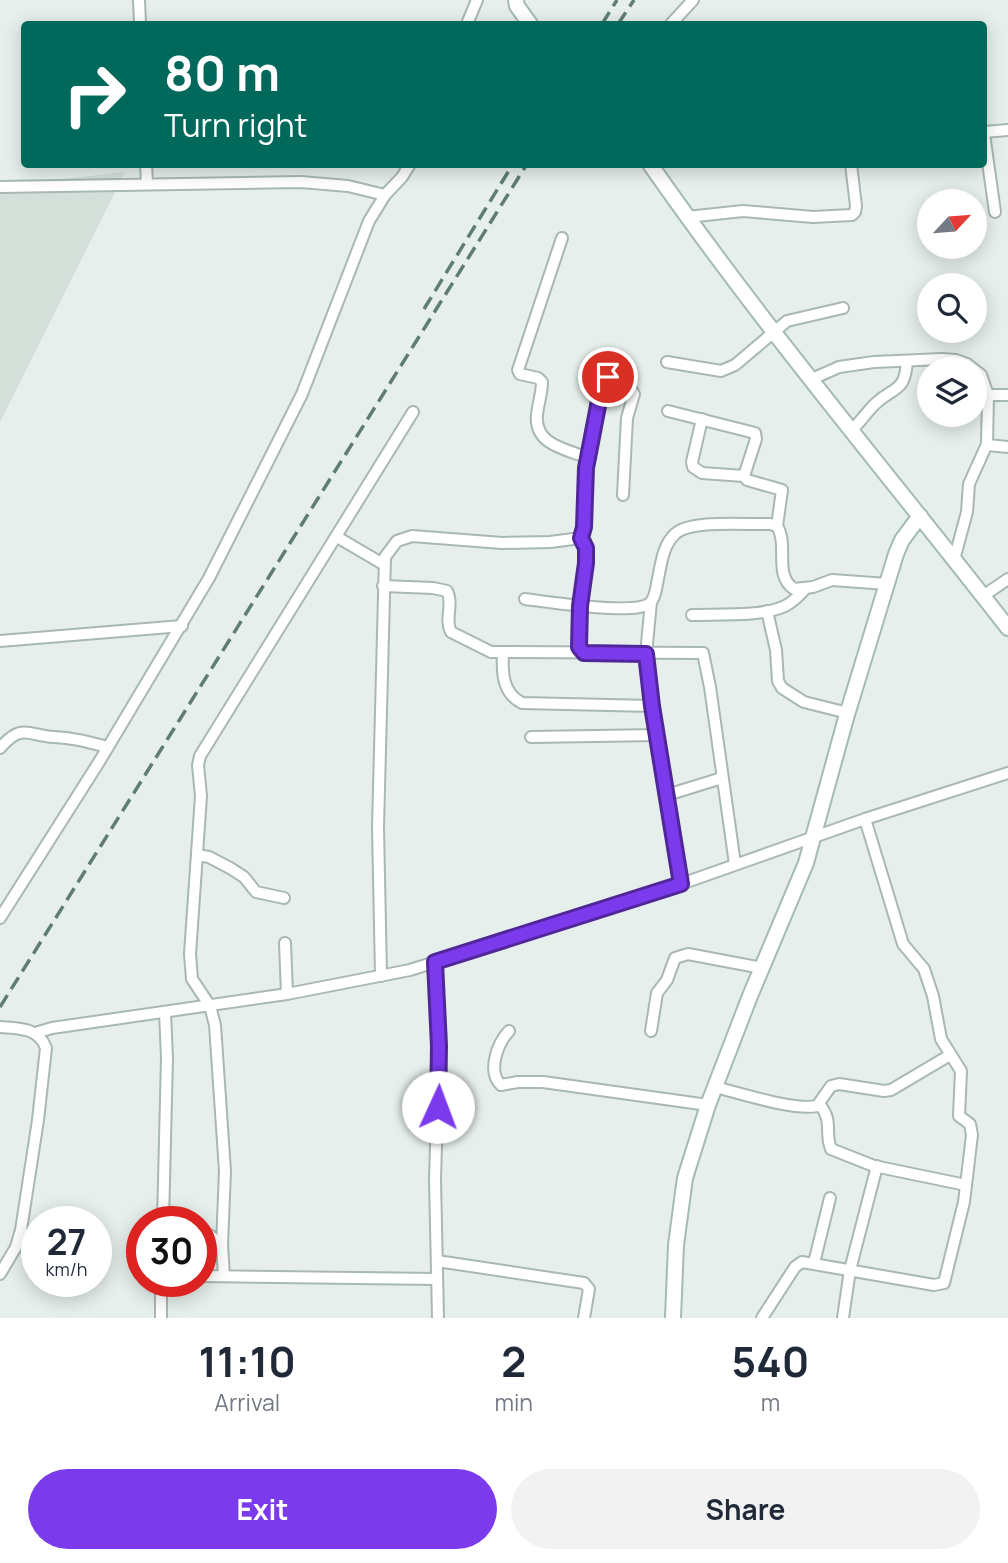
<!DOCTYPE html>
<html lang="en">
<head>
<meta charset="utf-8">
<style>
  :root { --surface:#fff; --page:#f2f2f3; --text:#1f2937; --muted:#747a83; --accent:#7c3aed }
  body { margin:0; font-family:Manrope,sans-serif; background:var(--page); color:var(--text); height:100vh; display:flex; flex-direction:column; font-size:26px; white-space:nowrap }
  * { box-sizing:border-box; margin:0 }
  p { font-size:23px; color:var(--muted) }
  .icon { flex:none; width:38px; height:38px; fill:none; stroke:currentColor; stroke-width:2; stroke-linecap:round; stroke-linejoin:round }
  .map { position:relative; height:1318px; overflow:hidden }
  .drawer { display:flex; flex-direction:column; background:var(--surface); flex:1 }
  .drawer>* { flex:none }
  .top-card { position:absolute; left:21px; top:21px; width:966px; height:147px; border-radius:7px; box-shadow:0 4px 18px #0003; background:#00695c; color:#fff; overflow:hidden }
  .needle { width:46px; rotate:64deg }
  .tools { position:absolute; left:917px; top:189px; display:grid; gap:14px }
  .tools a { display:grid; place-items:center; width:70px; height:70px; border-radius:50%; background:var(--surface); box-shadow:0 4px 18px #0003; font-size:35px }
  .speed { position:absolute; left:21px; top:1206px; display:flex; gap:14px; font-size:35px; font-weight:700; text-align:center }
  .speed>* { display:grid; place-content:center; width:91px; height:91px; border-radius:50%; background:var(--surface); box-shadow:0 4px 18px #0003; line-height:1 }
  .speed small { font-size:18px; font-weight:400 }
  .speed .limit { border:10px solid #d22; background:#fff; color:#111 }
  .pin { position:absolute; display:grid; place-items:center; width:60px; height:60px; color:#fff; margin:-30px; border:4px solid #fff; border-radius:50%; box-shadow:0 2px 7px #0007 }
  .me { position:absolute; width:77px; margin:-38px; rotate:2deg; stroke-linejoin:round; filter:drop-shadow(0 0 5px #0008) }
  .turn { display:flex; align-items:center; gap:24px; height:147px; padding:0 28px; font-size:32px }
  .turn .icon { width:91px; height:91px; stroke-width:2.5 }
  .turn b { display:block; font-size:49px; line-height:60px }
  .eta { display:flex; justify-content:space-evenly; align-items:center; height:119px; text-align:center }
  .eta b { font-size:42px; font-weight:700; line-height:49px }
  .primary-button { display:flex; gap:14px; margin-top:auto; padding:14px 28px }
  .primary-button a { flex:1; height:80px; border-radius:42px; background:var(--accent); color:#fff; font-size:28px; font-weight:700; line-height:80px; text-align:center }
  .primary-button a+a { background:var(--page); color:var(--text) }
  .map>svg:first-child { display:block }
  .built { fill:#d4dfda }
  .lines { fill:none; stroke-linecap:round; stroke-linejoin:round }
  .street-casing { stroke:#a8b8b2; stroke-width:14 }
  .secondary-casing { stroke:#a4bbb3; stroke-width:18 }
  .street { stroke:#fff; stroke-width:10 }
  .secondary { stroke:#fff; stroke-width:14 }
  .rail { stroke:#5f7d75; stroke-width:3.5; stroke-dasharray:14 7; stroke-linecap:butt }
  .route-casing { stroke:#51269a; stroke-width:18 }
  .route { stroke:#7c3aed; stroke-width:12 }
</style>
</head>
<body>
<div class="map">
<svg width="1008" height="1318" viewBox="0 0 1008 1318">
  <rect width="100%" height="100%" fill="#e6efeb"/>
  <path class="built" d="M125 172 0 422V186Z"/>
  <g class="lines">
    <defs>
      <g id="street">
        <path d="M139 0 140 24"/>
        <path d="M467 24 477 0"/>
        <path d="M671 24 693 0"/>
        <path d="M984 132 1008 130"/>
        <path d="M984 134 995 212"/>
        <path d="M146 164 147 184"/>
        <path d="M0 187 301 182 348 186 385 195"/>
        <path d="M687 217 743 211 813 217 852 215 855 212 856 206 851 164"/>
        <path d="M562 238 518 370 520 374 538 378 542 382C542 393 538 404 537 415 534 445 566 449 588 458"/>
        <path d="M667 362 721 371 735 365 787 321 843 308"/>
        <path d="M812 379 839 367 874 362 942 359 956 360 967 364 981 375 988 395 987 444 969 484 967 512 954 560"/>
        <path d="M988 395H1008"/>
        <path d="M668 411 755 433 756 439 744 476 747 480 782 490 777 526"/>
        <path d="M702 419 692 462 693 467 702 473 744 476"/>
        <path d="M852 430C860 422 867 412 875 404 894 386 905 393 907 361"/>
        <path d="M987 445 1008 447"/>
        <path d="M337 537 383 564"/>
        <path d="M581 538 586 554 580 606 579 647 584 653"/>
        <path d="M383 586 433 588 447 591C454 604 444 619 451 632L491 652 703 653 710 687 735 864"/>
        <path d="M983 596 1008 579"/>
        <path d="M525 599C548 602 632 615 649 604 656 598 656 587 658 579 661 564 663 545 675 534 690 519 748 525 770 524L777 526C789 545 773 575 794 589L813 587 832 580 887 584"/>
        <path d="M651 602 646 654 652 706 681 884"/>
        <path d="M767 611 776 650 778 681 782 688 804 702 848 713"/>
        <path d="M692 615C718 614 762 617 785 606 793 602 800 595 806 588"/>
        <path d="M0 641 182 626"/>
        <path d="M503 652C502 672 502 693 522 703L652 706"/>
        <path d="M531 737 658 735"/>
        <path d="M0 748C23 722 28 736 54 737 75 738 88 742 108 747"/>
        <path d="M667 795 722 778"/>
        <path d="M197 855 209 857 230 868 244 877 256 892 284 898"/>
        <path d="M0 918 99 762 209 578 302 394 369 221 385 195 402 177 410 164"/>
        <path d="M285 943 287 994"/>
        <path d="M434 962 439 1046 435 1179 438 1318"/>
        <path d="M381 976 378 827 385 557 397 541 412 536 502 543 550 542 581 538C590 517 584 489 586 467 590 437 596 408 603 380L608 377 629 387 634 394 627 418 623 495"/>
        <path d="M0 1027C19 1028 39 1028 46 1048L38 1120 21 1230 16 1247 0 1274"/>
        <path d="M509 1031C497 1044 487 1072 501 1085L518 1082H543L708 1105"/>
        <path d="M651 1031 657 993 667 980 675 958 688 954 762 968"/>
        <path d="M35 1033 52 1028 287 994 410 970 681 884 865 819 1008 773"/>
        <path d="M715 1087C740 1093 794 1111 817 1106L831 1086 839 1084 884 1091 891 1090 950 1055"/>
        <path d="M819 1104C834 1121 824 1132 831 1149L874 1166 966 1185"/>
        <path d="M163 1222 167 1058 165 1012"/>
        <path d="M201 1232 211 1236 222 1245"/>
        <path d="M437 1261 584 1283 589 1289 584 1318"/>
        <path d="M814 1263 830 1198"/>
        <path d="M201 1276 437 1279"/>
        <path d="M224 1276 222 1245 225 1171 215 1025 210 1006 192 979 190 954 201 796 198 765 200 756 413 412"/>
        <path d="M161 1281V1318"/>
        <path d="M762 1318 795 1267 802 1262 934 1285 944 1283 964 1202 972 1135 970 1124 959 1116 961 1071 941 1039 933 996 924 969 903 944 865 819"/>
        <path d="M843 1318 850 1270 877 1166"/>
      </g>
      <g id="secondary">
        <path d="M516 0 517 6 530 24"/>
        <path d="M650 164C762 325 888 474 1008 628"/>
        <path d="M673 1318 676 1245 685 1178 708 1105 750 996 806 863 846 718 896 554 902 540 920 516"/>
      </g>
    </defs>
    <use href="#street" class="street-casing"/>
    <use href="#secondary" class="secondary-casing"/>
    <use href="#street" class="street"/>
    <use href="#secondary" class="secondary"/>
    <g class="rail">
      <path d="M602 24 617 0"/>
      <path d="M618 24 634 0"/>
      <path d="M424 309 513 164"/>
      <path d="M0 1007 527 164"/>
    </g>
  </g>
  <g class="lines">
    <defs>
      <path id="route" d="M438 1107 439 1046 435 962 681 884 652 706 646 654 584 653 579 647 580 606 586 563V548L581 538 584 527 586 468 603 380 608 377"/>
    </defs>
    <use href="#route" class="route-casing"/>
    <use href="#route" class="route"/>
  </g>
</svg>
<div class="tools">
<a><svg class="needle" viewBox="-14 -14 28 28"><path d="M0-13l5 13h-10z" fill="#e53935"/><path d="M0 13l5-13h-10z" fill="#747a83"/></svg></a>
<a><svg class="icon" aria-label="search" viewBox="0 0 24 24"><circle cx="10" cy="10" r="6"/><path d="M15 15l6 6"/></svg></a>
<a><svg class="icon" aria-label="layers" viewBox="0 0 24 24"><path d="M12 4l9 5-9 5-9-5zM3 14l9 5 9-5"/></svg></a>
</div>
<div class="speed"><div>27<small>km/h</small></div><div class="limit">30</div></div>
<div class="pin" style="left:608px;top:377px;background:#d93025"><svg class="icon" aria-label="arrive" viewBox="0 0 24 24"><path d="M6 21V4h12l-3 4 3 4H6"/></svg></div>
<svg class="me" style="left:438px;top:1107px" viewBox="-20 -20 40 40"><circle r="19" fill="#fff"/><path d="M0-13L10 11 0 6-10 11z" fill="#7c3aed"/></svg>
<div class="top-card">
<div class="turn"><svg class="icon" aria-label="right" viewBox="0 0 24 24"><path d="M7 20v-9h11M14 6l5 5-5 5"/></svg><div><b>80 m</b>Turn right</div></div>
</div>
</div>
<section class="drawer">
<div class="eta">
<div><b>11:10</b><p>Arrival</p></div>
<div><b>2</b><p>min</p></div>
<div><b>540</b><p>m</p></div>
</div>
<div class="primary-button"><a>Exit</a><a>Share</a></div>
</section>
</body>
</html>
